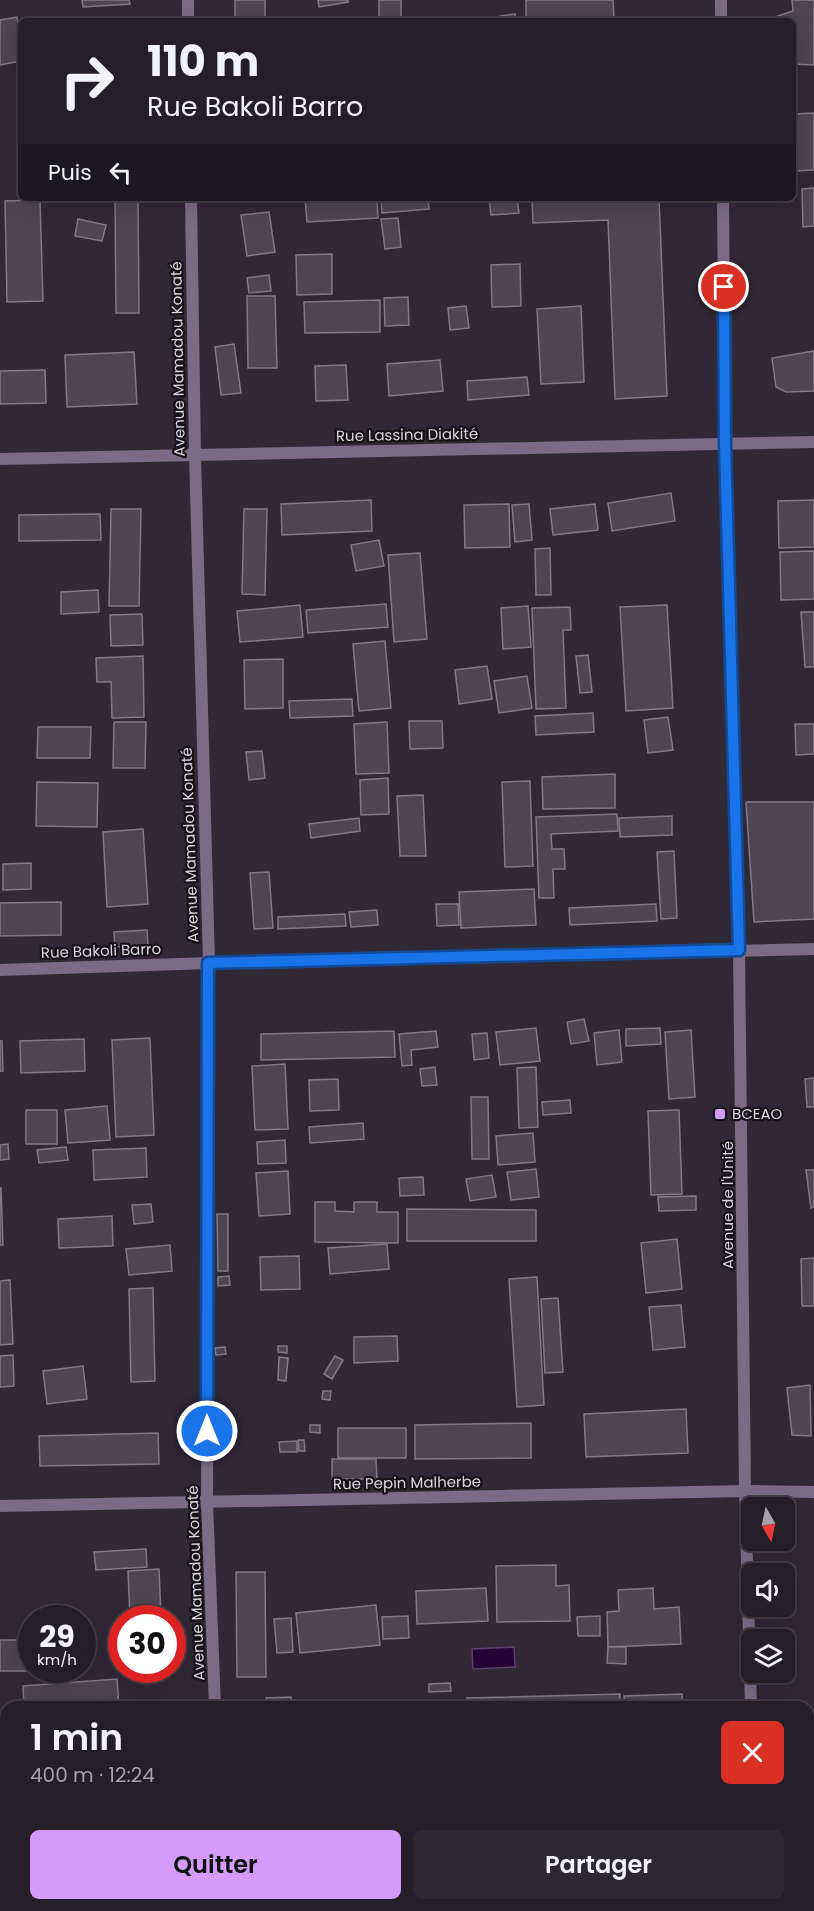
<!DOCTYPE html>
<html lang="fr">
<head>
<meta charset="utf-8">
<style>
  :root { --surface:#241e28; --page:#2c2730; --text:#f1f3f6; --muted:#a3a2a8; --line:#413c45; --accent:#d59bfa }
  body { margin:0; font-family:Poppins,sans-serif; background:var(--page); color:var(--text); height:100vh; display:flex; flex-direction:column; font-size:22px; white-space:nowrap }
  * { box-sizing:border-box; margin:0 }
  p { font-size:20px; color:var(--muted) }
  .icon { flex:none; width:33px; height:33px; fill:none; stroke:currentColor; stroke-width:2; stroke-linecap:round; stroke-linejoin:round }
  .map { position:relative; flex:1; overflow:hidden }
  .panel { position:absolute; left:0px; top:1701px; width:814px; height:210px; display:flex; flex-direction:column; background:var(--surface); border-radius:18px 18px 0 0; box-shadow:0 6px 24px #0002,0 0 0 2px var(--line) }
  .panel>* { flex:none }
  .banner { position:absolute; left:18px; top:18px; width:778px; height:183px; border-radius:9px; box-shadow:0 6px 24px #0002,0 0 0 2px var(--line); background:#241e28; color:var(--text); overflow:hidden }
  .needle { width:39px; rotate:171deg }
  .controls { position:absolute; left:741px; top:1497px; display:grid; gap:12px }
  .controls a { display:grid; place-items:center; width:54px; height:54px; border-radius:9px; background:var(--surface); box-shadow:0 6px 24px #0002,0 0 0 2px var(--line); font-size:30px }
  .speed { position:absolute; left:18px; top:1605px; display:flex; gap:12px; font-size:30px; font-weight:700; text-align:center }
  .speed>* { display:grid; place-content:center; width:78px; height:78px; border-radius:50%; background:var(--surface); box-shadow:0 6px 24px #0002,0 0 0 2px var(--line); line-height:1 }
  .speed small { font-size:15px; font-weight:400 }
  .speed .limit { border:9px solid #d22; background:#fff; color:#111 }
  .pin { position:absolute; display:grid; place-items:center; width:51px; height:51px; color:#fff; margin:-26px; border:3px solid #fff; border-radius:50%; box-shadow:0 2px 6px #0007 }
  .me { position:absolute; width:66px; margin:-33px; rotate:0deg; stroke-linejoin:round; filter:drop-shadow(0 0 4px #0008) }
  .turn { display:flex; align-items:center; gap:21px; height:126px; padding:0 30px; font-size:27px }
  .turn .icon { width:78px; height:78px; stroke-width:2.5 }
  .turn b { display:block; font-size:42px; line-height:51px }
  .then { display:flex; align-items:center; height:57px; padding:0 30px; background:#0003; gap:12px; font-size:22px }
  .round { display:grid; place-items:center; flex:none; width:63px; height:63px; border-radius:9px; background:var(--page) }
  .overview { display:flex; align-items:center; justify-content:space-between; height:102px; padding:0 30px }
  h1 { font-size:36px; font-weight:600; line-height:45px }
  .action { display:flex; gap:12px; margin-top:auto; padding:12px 30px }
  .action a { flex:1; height:69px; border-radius:9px; background:var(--accent); color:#111; font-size:24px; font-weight:600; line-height:69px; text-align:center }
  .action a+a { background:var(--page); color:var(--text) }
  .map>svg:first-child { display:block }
  .water { fill:#260138; stroke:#5c416a; stroke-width:1.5 }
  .building { fill:#4d4552; stroke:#827988; stroke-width:1.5 }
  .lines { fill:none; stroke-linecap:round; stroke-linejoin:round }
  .minor { stroke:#7b6b87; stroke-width:12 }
  .tertiary { stroke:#7b6b87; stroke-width:12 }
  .route-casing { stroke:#114b97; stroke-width:15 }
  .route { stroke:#1a73e8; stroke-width:10 }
  .poi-dot { fill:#d59bfa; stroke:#161318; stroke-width:2 }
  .labels { text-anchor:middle; stroke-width:4.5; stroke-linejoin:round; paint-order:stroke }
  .street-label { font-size:15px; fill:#dad5dd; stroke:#161318 }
  .poi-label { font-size:15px; fill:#dad5dd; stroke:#161318; text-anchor:start }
</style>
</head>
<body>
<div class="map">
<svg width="814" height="1911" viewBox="0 0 814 1911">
  <rect width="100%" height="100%" fill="#302835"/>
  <path class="water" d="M514 1647 515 1667 473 1669 472 1649Z"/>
  <g class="building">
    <path d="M82 0H129L130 4 83 7Z"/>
    <rect x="235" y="0" width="30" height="21"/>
    <path d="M318 0H348V2L319 7Z"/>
    <rect x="379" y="0" width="22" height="21"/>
    <path d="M526 0H613L614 18 526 19Z"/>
    <path d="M792 0H814V65L794 64V21H772V18L793 11Z"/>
    <path d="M515 14 516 21H500V16Z"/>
    <path d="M17 17 21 42V61L0 65V20Z"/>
    <path d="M814 113V170L794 171V114Z"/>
    <path d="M814 188V226L803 227 802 189Z"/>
    <path d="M115 198H138L139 313H116Z"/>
    <path d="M305 198H377L378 218 307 222Z"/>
    <path d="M381 198H428L429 209 382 213Z"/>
    <path d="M489 198H517L519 213 491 215Z"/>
    <path d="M532 198H659L667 396 615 399 608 220 533 223Z"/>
    <path d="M40 200 43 301 7 302 5 201Z"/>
    <path d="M269 212 275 252 247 256 241 215Z"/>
    <path d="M398 218 401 247 385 249 381 219Z"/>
    <path d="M78 219 106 225 102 241 75 236Z"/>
    <path d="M332 254V294L297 295 296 255Z"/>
    <path d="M520 264 521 306 492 307 491 265Z"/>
    <path d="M269 275 271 291 249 293 247 278Z"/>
    <path d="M247 296H275L277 368H248Z"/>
    <path d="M408 297 409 325 385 326 384 298Z"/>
    <path d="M380 300V332L305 333 304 302Z"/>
    <path d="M466 306 469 328 450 330 448 308Z"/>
    <path d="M581 306 584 382 541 384 537 309Z"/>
    <path d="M234 344 241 393 221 395 215 347Z"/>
    <path d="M814 351V391L786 392 776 387 772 358Z"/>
    <path d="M134 352 137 404 67 407 65 355Z"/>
    <path d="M440 360 443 391 389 396 387 364Z"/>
    <path d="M346 365 348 400 316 401 315 366Z"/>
    <path d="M45 370 46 403 0 404V371Z"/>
    <path d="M527 377 529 395 468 400 467 381Z"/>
    <path d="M671 493 675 521 612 531 608 503Z"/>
    <path d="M371 500 372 531 282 535 281 504Z"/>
    <path d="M814 500V547L779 548 778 501Z"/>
    <path d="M509 504 510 547 465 548 464 505Z"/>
    <path d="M529 504 532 540 515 542 512 505Z"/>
    <path d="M595 504 598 530 553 535 550 509Z"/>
    <path d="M111 509H141L139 606H109Z"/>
    <path d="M244 509H267L265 595 242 594Z"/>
    <path d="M100 514 101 540 19 541V515Z"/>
    <path d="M379 540 384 566 356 571 351 545Z"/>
    <path d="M550 548 551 595H536L535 549Z"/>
    <path d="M814 551V599L781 600 780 552Z"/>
    <path d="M420 553 427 639 394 642 388 555Z"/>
    <path d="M98 590 99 612 61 614V592Z"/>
    <path d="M386 604 388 627 308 633 306 610Z"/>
    <path d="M300 605 303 637 240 642 237 611Z"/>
    <path d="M667 605 673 708 626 711 620 607Z"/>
    <path d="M528 606 531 647 503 649 501 608Z"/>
    <path d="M570 607 571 630H563L566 708 536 709 532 608Z"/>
    <path d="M801 612H814V667H805Z"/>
    <path d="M142 614 143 645 111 646 110 615Z"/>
    <path d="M385 641 391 708 359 711 353 644Z"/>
    <path d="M588 655 592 692 580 693 576 656Z"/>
    <path d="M143 656 144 717 112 718 111 682H97L96 658Z"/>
    <path d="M283 659V708L245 709 244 660Z"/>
    <path d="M487 666 492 699 459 704 455 670Z"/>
    <path d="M527 676 532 708 499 713 494 681Z"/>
    <path d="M352 699 353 716 290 718 289 701Z"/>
    <path d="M593 713 594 732 536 735 535 716Z"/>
    <path d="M668 717 673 750 648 753 644 720Z"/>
    <path d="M409 721H442L443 748 410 749Z"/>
    <path d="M114 722H146L145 768H113Z"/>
    <path d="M387 722 389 773 356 774 354 724Z"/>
    <path d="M795 724H814V754L796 755Z"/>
    <path d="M38 727H91L90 758H37Z"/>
    <path d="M262 751 265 778 249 780 246 752Z"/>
    <path d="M615 774V808L543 809 542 777Z"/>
    <path d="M388 778 389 814 361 815 360 780Z"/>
    <path d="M530 781 533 866 505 867 502 782Z"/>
    <path d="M37 782 98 783 97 827 36 826Z"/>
    <path d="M423 795 426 856H400L397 796Z"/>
    <path d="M746 802H814V919L754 922Z"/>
    <path d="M617 814 618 831 551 834 552 849H564L565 869H553L554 898H539L536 817Z"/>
    <path d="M672 816V835L620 837 619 818Z"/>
    <path d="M359 818 360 831 311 838 309 824Z"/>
    <path d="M143 829 148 904 107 907 103 832Z"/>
    <path d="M674 851 677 918 661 919 657 852Z"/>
    <path d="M31 863V889L3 890V864Z"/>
    <path d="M269 872 273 928 254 929 250 873Z"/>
    <path d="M534 889 536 925 461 928 459 892Z"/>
    <path d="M61 902V935L0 936V903Z"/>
    <path d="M436 904H458L459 925 437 926Z"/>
    <path d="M656 904 657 921 570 925 569 908Z"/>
    <path d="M377 910 378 925 351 927 349 912Z"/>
    <path d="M345 914 346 926 278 929V917Z"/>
    <path d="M147 930 148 945 115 947 114 932Z"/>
    <path d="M584 1019 589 1041 571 1044 567 1022Z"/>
    <path d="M536 1028 540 1061 500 1065 496 1032Z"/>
    <path d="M660 1028 661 1044 626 1046V1029Z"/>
    <path d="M619 1030 622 1062 597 1065 594 1033Z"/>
    <path d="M691 1030 695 1097 669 1099 665 1032Z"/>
    <path d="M394 1031 395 1057 261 1060V1034Z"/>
    <path d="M436 1031 438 1047 411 1050 412 1065 402 1066 399 1034Z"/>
    <path d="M487 1033 489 1058 474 1060 472 1034Z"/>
    <path d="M150 1038 154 1135 116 1137 112 1040Z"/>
    <path d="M84 1039 85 1071 21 1073 20 1041Z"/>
    <path d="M0 1041H2L3 1071H0Z"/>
    <path d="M285 1064 288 1129 255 1130 252 1066Z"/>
    <path d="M435 1067 437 1085 422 1086 420 1069Z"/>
    <path d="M536 1067 538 1127 519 1128 517 1068Z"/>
    <path d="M814 1078V1107H807L805 1079Z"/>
    <path d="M338 1079 339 1110 310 1111 309 1080Z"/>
    <path d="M471 1097H488L489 1159H472Z"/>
    <path d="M570 1100 571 1113 543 1115 542 1102Z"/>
    <path d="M107 1106 110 1140 68 1143 65 1110Z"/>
    <rect x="26" y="1110" width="31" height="34"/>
    <path d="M679 1110 682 1194 651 1195 648 1111Z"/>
    <path d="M363 1123 364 1139 310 1143 309 1127Z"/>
    <path d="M533 1133 535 1162 498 1165 496 1136Z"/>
    <path d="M285 1140 286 1163 258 1164 257 1142Z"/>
    <path d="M8 1144 9 1159 0 1160V1145Z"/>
    <path d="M66 1147 68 1160 39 1163 37 1150Z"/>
    <path d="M146 1148 147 1177 94 1180 93 1150Z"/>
    <path d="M536 1169 539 1197 511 1200 507 1172Z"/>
    <path d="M806 1170H814V1207L811 1208Z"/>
    <path d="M288 1171 290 1214 259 1216 256 1173Z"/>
    <path d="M492 1175 496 1197 470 1201 466 1179Z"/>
    <path d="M423 1177 424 1195 400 1196 399 1178Z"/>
    <path d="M0 1188H1L3 1245H0Z"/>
    <path d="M696 1196V1210L659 1211 658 1197Z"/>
    <path d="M315 1202H335V1211L354 1212V1202H377V1212H398V1243L315 1242Z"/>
    <path d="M151 1204 153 1222 134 1224 132 1205Z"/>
    <path d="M407 1209 536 1210V1241H407Z"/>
    <path d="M217 1214H228V1271H218Z"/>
    <path d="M112 1216 113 1246 59 1248 58 1219Z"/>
    <path d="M677 1239 682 1289 646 1293 641 1243Z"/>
    <path d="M387 1244 389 1269 330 1274 328 1248Z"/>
    <path d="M170 1245 172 1271 129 1275 126 1249Z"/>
    <path d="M299 1256 300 1289 261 1290 260 1257Z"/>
    <path d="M814 1258V1306H802L801 1259Z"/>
    <path d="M229 1276 230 1285 218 1286V1277Z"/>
    <path d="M537 1277 544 1405 517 1407 509 1279Z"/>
    <path d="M10 1280 13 1344 0 1345V1281Z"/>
    <path d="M153 1288 155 1381 131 1382 129 1289Z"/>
    <path d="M558 1298 563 1372 545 1373 541 1299Z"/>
    <path d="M681 1305 685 1347 653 1350 649 1307Z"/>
    <path d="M397 1336 398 1361 354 1363V1337Z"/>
    <path d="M278 1346H287V1353L278 1352Z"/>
    <path d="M225 1347 226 1354 216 1355 215 1348Z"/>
    <path d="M13 1355 14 1386 0 1387V1356Z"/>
    <path d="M335 1356 343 1360 332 1379 324 1374Z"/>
    <path d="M279 1357 288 1358 286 1381 278 1380Z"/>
    <path d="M83 1366 87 1399 47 1404 43 1371Z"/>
    <path d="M810 1385 811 1436 792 1435 787 1388Z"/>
    <path d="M323 1391H331L330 1400 322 1399Z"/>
    <path d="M686 1409 688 1453 586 1457 584 1414Z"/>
    <path d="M531 1423V1458L415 1459V1425Z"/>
    <path d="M310 1425H320V1433L310 1432Z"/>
    <rect x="338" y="1428" width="68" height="30"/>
    <path d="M158 1433 159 1464 40 1466 39 1436Z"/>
    <path d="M298 1440H304L305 1451H299Z"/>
    <path d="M297 1441V1452H280L279 1442Z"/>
    <path d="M332 1459H376L377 1479H332Z"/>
    <path d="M146 1549 147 1567 96 1570 94 1552Z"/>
    <path d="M556 1565V1586L569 1585 570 1621 497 1622 496 1566Z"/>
    <path d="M159 1569 161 1617 130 1618 128 1571Z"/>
    <path d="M236 1572H265L266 1677H237Z"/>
    <path d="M486 1588 488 1621 417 1624 416 1591Z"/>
    <path d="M653 1588 654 1609 679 1607 681 1644 608 1647 607 1612 619 1611 618 1590Z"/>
    <path d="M376 1605 380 1645 300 1653 296 1613Z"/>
    <path d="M408 1616 409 1638 383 1639 382 1617Z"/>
    <path d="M600 1616V1636H578L577 1617Z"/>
    <path d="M291 1618 293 1652 277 1653 274 1619Z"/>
    <path d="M0 1640H32V1670L52 1671H0Z"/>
    <path d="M608 1647H626V1664L607 1663Z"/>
    <path d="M117 1679 119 1707H24L23 1686Z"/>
    <path d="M450 1683 451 1691 429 1692V1684Z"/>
    <path d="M620 1694V1707H467V1698Z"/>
    <path d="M682 1694 683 1707H625L624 1696Z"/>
    <path d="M291 1697 292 1707H267L266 1698Z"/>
    <rect x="0" y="1817" width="6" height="41"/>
  </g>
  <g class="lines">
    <g class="minor">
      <path d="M188 0V21"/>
      <path d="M191 198 195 454 209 963 207 1502 215 1707"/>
      <path d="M0 459 814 442"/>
      <path d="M0 970 209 963 814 949"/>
      <path d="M193 1911 394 1905"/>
    </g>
    <g class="tertiary">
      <path d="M721 0V21"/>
      <path d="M723 198 725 443 739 950 745 1491 751 1707"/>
      <path d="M0 1506 745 1491 814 1492"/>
      <path d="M756 1905V1911"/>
    </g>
  </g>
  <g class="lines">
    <defs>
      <path id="route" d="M207 1431 208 963 739 950 725 443 724 287"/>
    </defs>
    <use href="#route" class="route-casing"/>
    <use href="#route" class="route"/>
  </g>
  <rect class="poi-dot" x="714" y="1108" width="12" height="12" rx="3"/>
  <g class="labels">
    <g class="street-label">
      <text transform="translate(178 359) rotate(-91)" y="5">Avenue Mamadou Konaté</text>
      <text transform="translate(407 435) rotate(-1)" y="5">Rue Lassina Diakité</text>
      <text transform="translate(190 845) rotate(-92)" y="5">Avenue Mamadou Konaté</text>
      <text transform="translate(101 951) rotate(-2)" y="5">Rue Bakoli Barro</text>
      <text transform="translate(728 1205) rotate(-90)" y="5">Avenue de l'Unité</text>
      <text transform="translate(407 1483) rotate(-1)" y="5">Rue Pepin Malherbe</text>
      <text transform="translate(196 1583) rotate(-92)" y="5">Avenue Mamadou Konaté</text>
    </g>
    <g class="poi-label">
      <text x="732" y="1119">BCEAO</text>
    </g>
  </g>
</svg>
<div class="controls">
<a><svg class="needle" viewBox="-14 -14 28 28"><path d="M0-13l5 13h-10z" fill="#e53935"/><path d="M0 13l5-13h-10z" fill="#a3a2a8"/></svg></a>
<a><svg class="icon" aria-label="sound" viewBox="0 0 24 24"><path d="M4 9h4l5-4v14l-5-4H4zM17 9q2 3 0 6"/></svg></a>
<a><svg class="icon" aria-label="layers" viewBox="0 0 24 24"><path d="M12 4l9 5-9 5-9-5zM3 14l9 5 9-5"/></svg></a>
</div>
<div class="speed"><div>29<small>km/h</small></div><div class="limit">30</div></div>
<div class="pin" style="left:724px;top:287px;background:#d93025"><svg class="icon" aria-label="arrive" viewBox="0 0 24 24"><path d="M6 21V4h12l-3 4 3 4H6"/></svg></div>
<svg class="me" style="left:207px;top:1431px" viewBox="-20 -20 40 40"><circle r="17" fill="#1a73e8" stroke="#fff" stroke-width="3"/><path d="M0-11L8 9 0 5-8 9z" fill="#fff"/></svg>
<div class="banner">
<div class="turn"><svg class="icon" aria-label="right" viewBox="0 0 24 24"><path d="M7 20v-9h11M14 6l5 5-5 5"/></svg><div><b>110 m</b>Rue Bakoli Barro</div></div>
<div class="then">Puis<svg class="icon" aria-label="left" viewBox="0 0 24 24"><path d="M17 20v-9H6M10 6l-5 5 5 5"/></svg></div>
</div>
<section class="panel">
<div class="overview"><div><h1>1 min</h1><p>400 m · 12:24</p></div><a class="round" style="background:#d93025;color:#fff"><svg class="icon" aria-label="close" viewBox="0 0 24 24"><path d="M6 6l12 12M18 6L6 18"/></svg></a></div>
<div class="action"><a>Quitter</a><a>Partager</a></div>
</section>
</div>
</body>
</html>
